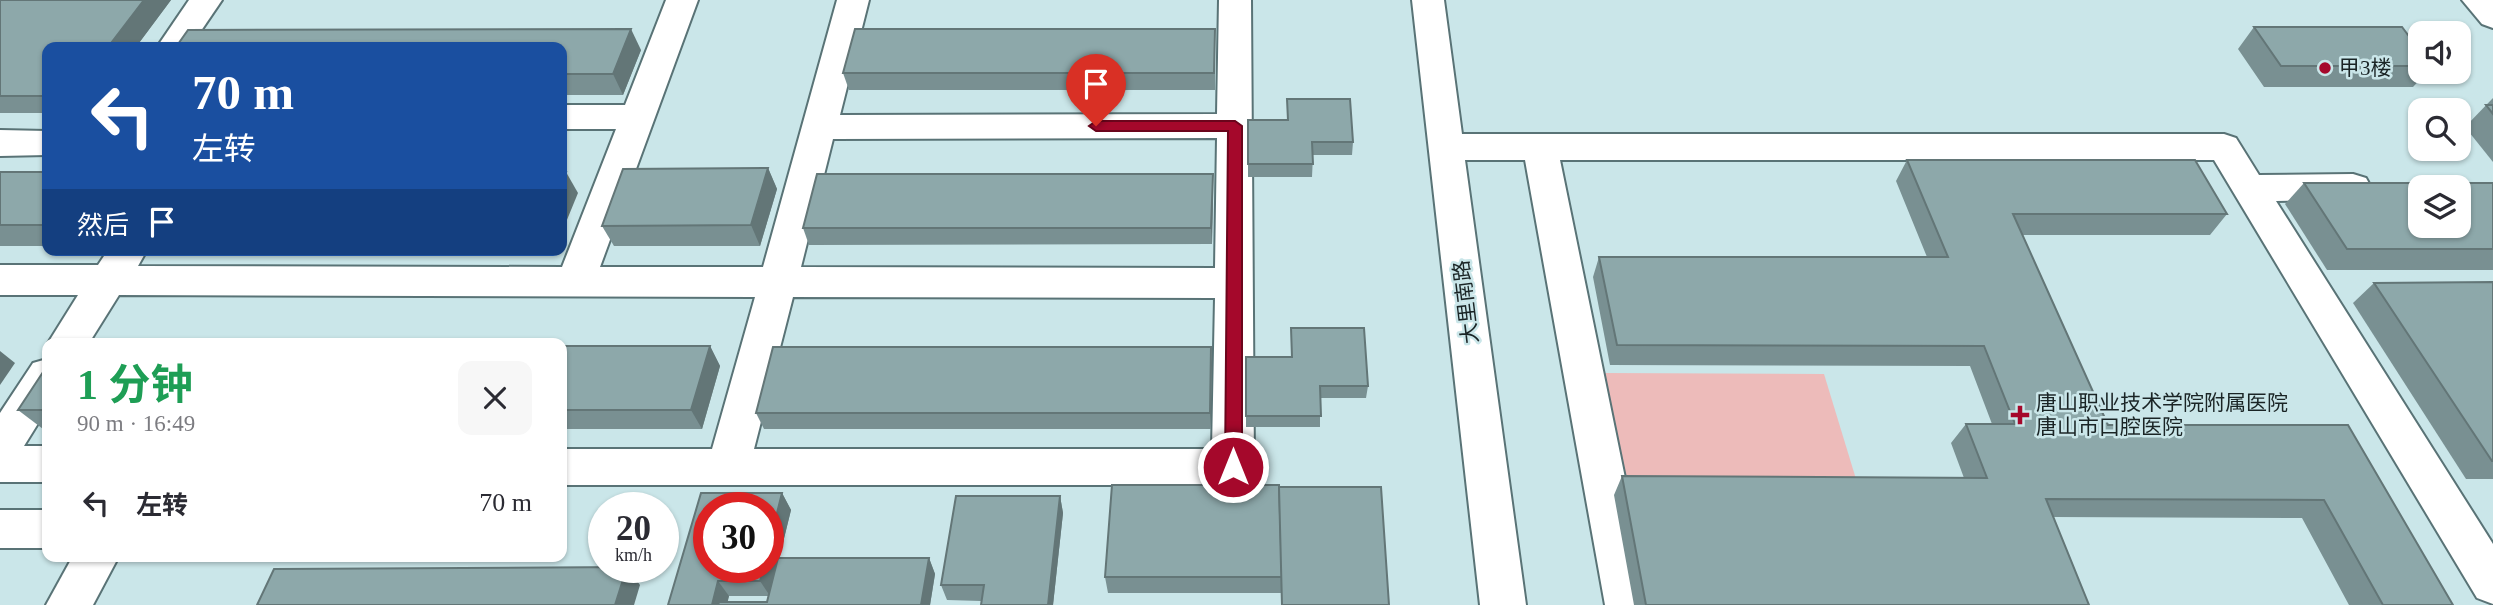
<!DOCTYPE html>
<html lang="zh">
<head>
<meta charset="utf-8">
<style>
  :root { --surface:#fff; --page:#f7f7f7; --text:#2b2b33; --muted:#7c7c81 }
  body { margin:0; font-family:"Times New Roman","Noto Sans SC",serif; background:var(--page); color:var(--text); height:100vh; display:flex; flex-direction:column; font-size:26px; white-space:nowrap }
  * { box-sizing:border-box; margin:0 }
  p { font-size:23px; color:var(--muted) }
  .icon { flex:none; width:38px; height:38px; fill:none; stroke:currentColor; stroke-width:2; stroke-linecap:round; stroke-linejoin:round }
  .map { position:relative; flex:1; overflow:hidden }
  .details { position:absolute; left:42px; top:338px; width:525px; height:224px; display:flex; flex-direction:column; background:var(--surface); border-radius:14px; box-shadow:0 2px 5px #0004 }
  .details>* { flex:none }
  .guide { position:absolute; left:42px; top:42px; width:525px; height:214px; border-radius:14px; box-shadow:0 2px 5px #0004; background:#1a4fa0; color:#fff; overflow:hidden }
  .tools { position:absolute; left:2408px; top:21px; display:grid; gap:14px }
  .tools a { display:grid; place-items:center; width:63px; height:63px; border-radius:14px; background:var(--surface); box-shadow:0 2px 5px #0004; font-size:35px }
  .speed { position:absolute; left:588px; top:492px; display:flex; gap:14px; font-size:35px; font-weight:700; text-align:center }
  .speed>* { display:grid; place-content:center; width:91px; height:91px; border-radius:50%; background:var(--surface); box-shadow:0 2px 5px #0004; line-height:1 }
  .speed small { font-size:18px; font-weight:400 }
  .speed .limit { border:10px solid #d22; background:#fff; color:#111 }
  .pin { position:absolute; display:grid; place-items:center; width:60px; height:60px; color:#fff; margin:-72px -30px; border-radius:50% 50% 50% 0; rotate:-45deg; box-shadow:0 0 7px #0007 }
  .pin .icon { rotate:45deg }
  .me { position:absolute; width:77px; margin:-38px; rotate:0deg; stroke-linejoin:round; filter:drop-shadow(0 0 5px #0008) }
  .turn { display:flex; align-items:center; gap:24px; height:147px; padding:0 35px; font-size:32px }
  .turn .icon { width:91px; height:91px; stroke-width:2.5 }
  .turn b { display:block; font-size:49px; line-height:60px }
  .then { display:flex; align-items:center; height:66px; padding:0 35px; background:#0003; gap:14px; font-size:26px }
  .round { display:grid; place-items:center; flex:none; width:74px; height:74px; border-radius:14px; background:var(--page) }
  .overview { display:flex; align-items:center; justify-content:space-between; height:119px; padding:0 35px }
  h1 { font-size:42px; font-weight:700; line-height:52px; color:#1e9e55 }
  ul { padding:0; list-style:none }
  li { display:flex; align-items:center; gap:21px; height:91px; padding:0 35px }
  li div { flex:1 }
  li b { display:block; font-size:26px }
  li em { font-style:normal }
  .map>svg:first-child { display:block }
  .green { fill:#edbbba }
  .lines { fill:none; stroke-linecap:round; stroke-linejoin:round }
  .minor-casing { stroke:#597376; stroke-width:4 }
  .minor { fill:#fff; fill-rule:evenodd }
  .wall { fill:#799092; fill-rule:evenodd }
  .shaded-wall { fill:#637677 }
  .building { fill:#8da8aa; stroke:#637677; stroke-width:2; fill-rule:evenodd }
  .route { fill:#a5082b; stroke:#6b051c; stroke-width:2 }
  .poi-dot { fill:#a5082b; stroke:#cae6e9; stroke-width:2.5 }
  .labels { text-anchor:middle; stroke-width:5; stroke-linejoin:round; paint-order:stroke }
  .poi-label { font-size:21px; fill:#1a2425; stroke:#cae6e9; text-anchor:start }
  .street-label { font-size:21px; fill:#1a2425; stroke:#cae6e9 }
</style>
</head>
<body>
<div class="map">
<svg width="2493" height="605" viewBox="0 0 2493 605">
  <rect width="100%" height="100%" fill="#cae6e9"/>
  <path class="green" d="M1603 373 1824 374 1856 479 1623 477Z"/>
  <g class="lines">
    <defs>
      <g id="minor">
        <path d="M189 0H222L190 47H157Z"/>
        <path d="M666 0H698L600 267H763L837 0H869L840 115 1217 114 1219 0H1251L1254 467 1248 480 1233 485H562V449H712L755 297 119 295 89 343H48L78 295H0V265H98L108 250H147L138 266 562 267 616 129H562V105H625ZM1217 138 1215 268 801 267 833 139ZM793 297 1215 298 1212 449H754Z"/>
        <path d="M1412 0H1444L1462 134H2224L2236 138 2259 175 2353 174 2366 178 2371 187 2366 196 2353 200 2276 201 2493 544V604L2477 598 2214 160H1560L1651 605H1605L1525 160H1465L1526 605H1480Z"/>
        <path d="M2462 0H2493V28L2482 24Z"/>
        <path d="M0 130 47 131V155L0 156Z"/>
        <path d="M47 359V409L24 446H47V482H0V413L33 363Z"/>
        <rect x="0" y="510" width="47" height="38"/>
        <path d="M73 556H119L93 605H46Z"/>
      </g>
    </defs>
    <use href="#minor" class="minor-casing"/>
    <use href="#minor" class="minor"/>
  </g>
  <g class="wall">
    <path d="M0 0H171L136 47H47V113H0Z"/>
    <path d="M2254 27 2420 51V72H2427L2413 87H2264L2238 49Z"/>
    <path d="M1215 46V90H849L843 73Z"/>
    <path d="M562 47 641 50 623 95H562Z"/>
    <path d="M2493 98V162L2465 127Z"/>
    <path d="M1287 99 1353 142 1352 155H1313L1312 177H1248V120H1287Z"/>
    <path d="M1907 160 2227 214 2210 235H2022L2108 425H2348L2453 605H2349L2302 518 2053 517 2089 605H1634L1614 495 1622 476 1964 478 1951 443 1966 424H1992L1970 366 1610 365 1593 277 1599 257H1927L1896 181Z"/>
    <path d="M768 168 777 189 760 246H614L602 226Z"/>
    <rect x="0" y="172" width="47" height="74"/>
    <path d="M1213 174 1212 244 809 245 803 228Z"/>
    <path d="M2304 183H2493V270H2327L2285 204Z"/>
    <path d="M2493 282V479H2466L2353 303 2374 283Z"/>
    <path d="M1291 328 1368 386 1366 398H1320V427H1246V357H1291Z"/>
    <path d="M562 346H710L720 366 702 429H562Z"/>
    <path d="M1211 347V429H764L756 413Z"/>
    <path d="M47 366V429H43L18 410Z"/>
    <path d="M1279 487 1389 605H1281V593H1108L1105 577Z"/>
    <path d="M782 493 791 510 779 558H929L935 574 930 605H668ZM729 596H769L767 602H727Z"/>
    <path d="M1060 496 1063 513 1053 605H981V601L947 600 941 585Z"/>
  </g>
  <g class="shaded-wall">
    <path d="M144 0H171L136 47H108Z"/>
    <path d="M631 29 641 50 623 95 613 74Z"/>
    <path d="M768 168 777 189 760 246 751 225Z"/>
    <path d="M566 172 578 193 562 232V182Z"/>
    <path d="M1213 174V191L1212 244 1211 228Z"/>
    <path d="M710 346 720 366 702 429 691 410Z"/>
    <path d="M1211 347 1212 363 1211 429 1210 413Z"/>
    <path d="M0 351 15 363 0 385Z"/>
    <path d="M782 493 791 510 770 596 760 581 764 567H768V549Z"/>
    <path d="M1060 496 1063 513 1053 605H1048Z"/>
    <path d="M929 558 935 574 930 605H921Z"/>
    <path d="M627 567 640 585 634 605H615Z"/>
    <path d="M718 581 729 596 727 605H712Z"/>
  </g>
  <g class="building">
    <path d="M0 0H144L108 47H47V94L46 96H0Z"/>
    <path d="M2254 27H2402L2420 51V66H2281Z"/>
    <path d="M631 29 613 74H562V47H176L188 30Z"/>
    <path d="M855 29H1215L1214 73H843Z"/>
    <path d="M1287 99H1350L1353 142H1312L1313 164H1248V120H1288Z"/>
    <path d="M2486 105H2493V114Z"/>
    <path d="M1907 160H2195L2227 214H2013L2108 425H2348L2453 605H2383L2324 500 2046 499 2089 605H1646L1622 476 1987 478 1966 424H2015L1984 346 1617 345 1599 257H1948Z"/>
    <path d="M768 168 751 225 602 226 623 169Z"/>
    <rect x="0" y="172" width="47" height="53"/>
    <path d="M562 172H566L562 182Z"/>
    <path d="M817 174H1213L1211 228H803Z"/>
    <path d="M2304 183H2493V249H2347ZM2420 187H2459V226H2420Z"/>
    <path d="M2493 282V461H2492L2374 283Z"/>
    <path d="M1291 328H1364L1368 386H1320L1321 416H1246V357H1292Z"/>
    <path d="M562 346H710L691 410H562Z"/>
    <path d="M773 347H1211L1210 413H756Z"/>
    <path d="M47 366V410H18Z"/>
    <path d="M1112 485H1279L1282 577H1105Z"/>
    <path d="M1279 487H1381L1389 605H1282Z"/>
    <path d="M701 493H782L768 549V508H709V567H764L760 581H718L712 605H668Z"/>
    <path d="M956 496H1060L1048 605H981L984 585H941Z"/>
    <path d="M778 558H929L921 605H718L719 602H767Z"/>
    <path d="M627 567 615 605H257L274 569Z"/>
  </g>
  <path class="route" d="M1096 121H1235L1242 126V467L1240 472 1233 474 1227 472 1225 467 1228 131H1096L1089 126Z"/>
  <g class="poi-dot">
    <circle cx="2325" cy="68" r="7"/>
    <path d="M2016.5 404.5h7v7h7v7h-7v7h-7v-7h-7v-7h7z"/>
  </g>
  <g class="labels">
    <g class="poi-label">
      <text x="2339" y="75">甲3楼</text>
      <text x="2036" y="410">唐山职业技术学院附属医院<tspan x="2036" dy="24">唐山市口腔医院</tspan></text>
    </g>
    <g class="street-label">
      <text transform="translate(1466 302) rotate(-97)" y="7">大里南路</text>
    </g>
  </g>
</svg>
<div class="tools">
<a><svg class="icon" aria-label="sound" viewBox="0 0 24 24"><path d="M4 9h4l5-4v14l-5-4H4zM17 9q2 3 0 6"/></svg></a>
<a><svg class="icon" aria-label="search" viewBox="0 0 24 24"><circle cx="10" cy="10" r="6"/><path d="M15 15l6 6"/></svg></a>
<a><svg class="icon" aria-label="layers" viewBox="0 0 24 24"><path d="M12 4l9 5-9 5-9-5zM3 14l9 5 9-5"/></svg></a>
</div>
<div class="speed"><div>20<small>km/h</small></div><div class="limit">30</div></div>
<div class="pin" style="left:1096px;top:126px;background:#d93025"><svg class="icon" aria-label="arrive" viewBox="0 0 24 24"><path d="M6 21V4h12l-3 4 3 4H6"/></svg></div>
<svg class="me" style="left:1233px;top:467px" viewBox="-20 -20 40 40"><circle r="17" fill="#a5082b" stroke="#fff" stroke-width="3"/><path d="M0-11L8 9 0 5-8 9z" fill="#fff"/></svg>
<div class="guide">
<div class="turn"><svg class="icon" aria-label="left" viewBox="0 0 24 24"><path d="M17 20v-9H6M10 6l-5 5 5 5"/></svg><div><b>70 m</b>左转</div></div>
<div class="then">然后<svg class="icon" aria-label="arrive" viewBox="0 0 24 24"><path d="M6 21V4h12l-3 4 3 4H6"/></svg></div>
</div>
<section class="details">
<div class="overview"><div><h1>1 分钟</h1><p>90 m · 16:49</p></div><a class="round"><svg class="icon" aria-label="close" viewBox="0 0 24 24"><path d="M6 6l12 12M18 6L6 18"/></svg></a></div>
<ul>
<li><svg class="icon" aria-label="left" viewBox="0 0 24 24"><path d="M17 20v-9H6M10 6l-5 5 5 5"/></svg><div><b>左转</b></div><em>70 m</em></li>
</ul>
</section>
</div>
</body>
</html>
